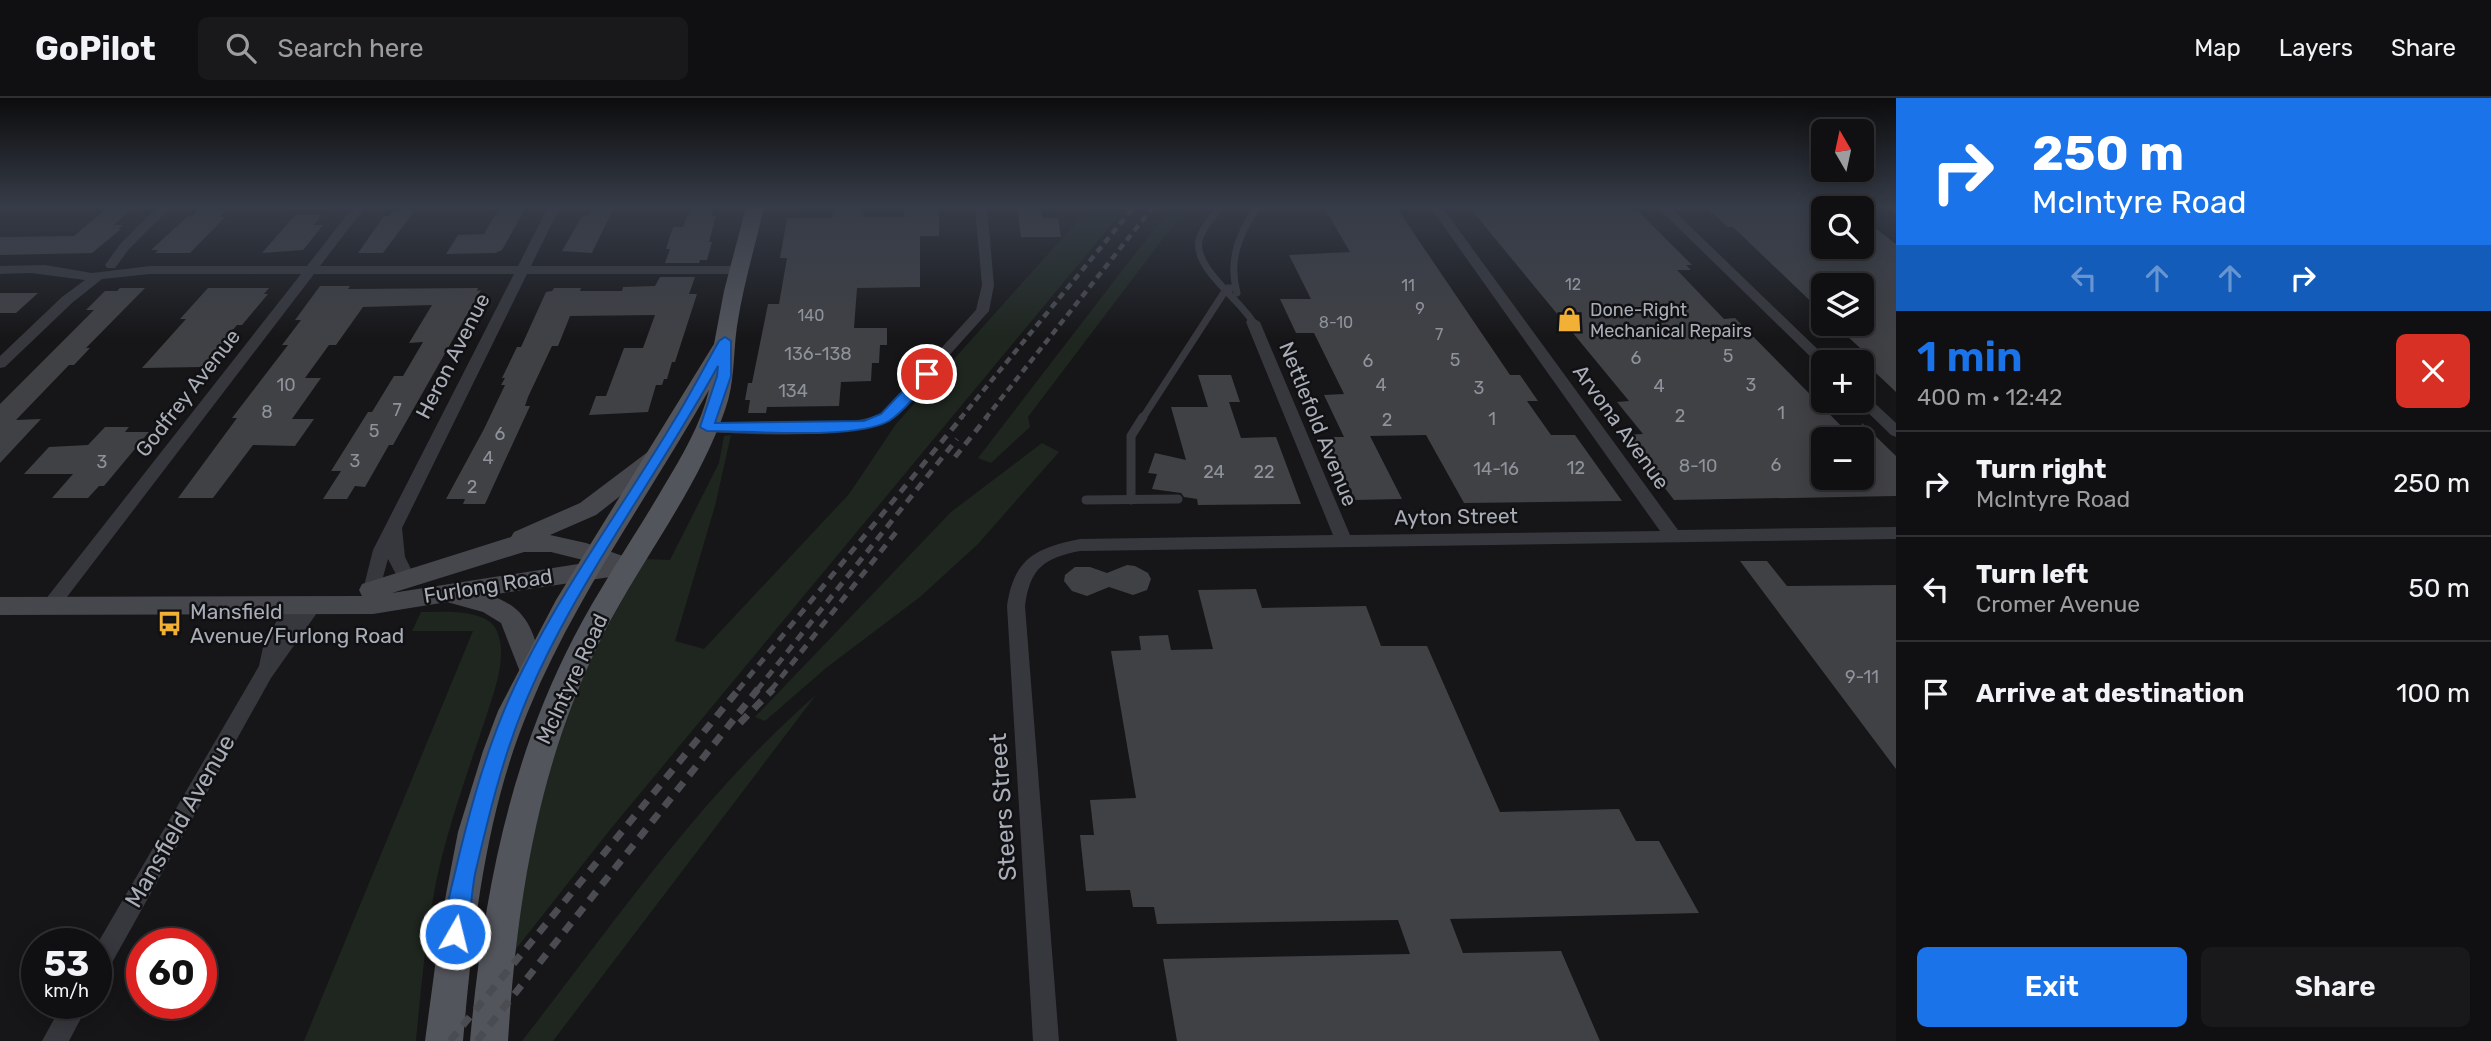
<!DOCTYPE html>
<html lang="en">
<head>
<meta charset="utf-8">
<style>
  :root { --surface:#101012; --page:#19191b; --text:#f1f3f6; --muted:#9c9d9f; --line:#303032; --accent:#1a73e8 }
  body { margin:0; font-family:Rubik,sans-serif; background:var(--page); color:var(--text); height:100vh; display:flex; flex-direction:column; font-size:26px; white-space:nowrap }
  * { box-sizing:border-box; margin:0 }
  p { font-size:23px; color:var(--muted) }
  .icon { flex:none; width:38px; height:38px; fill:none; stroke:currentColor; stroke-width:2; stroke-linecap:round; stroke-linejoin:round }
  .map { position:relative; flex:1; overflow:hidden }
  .details { display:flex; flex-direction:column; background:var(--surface); width:595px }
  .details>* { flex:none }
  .guide { background:#1a73e8; color:#fff; overflow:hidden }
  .needle { width:46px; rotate:351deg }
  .controls { position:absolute; left:1811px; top:21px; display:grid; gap:14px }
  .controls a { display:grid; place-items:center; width:63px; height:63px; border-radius:10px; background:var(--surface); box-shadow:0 4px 18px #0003,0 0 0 2px var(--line); font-size:35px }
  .speed { position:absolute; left:21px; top:830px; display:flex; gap:14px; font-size:35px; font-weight:700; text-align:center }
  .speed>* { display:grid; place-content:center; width:91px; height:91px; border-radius:50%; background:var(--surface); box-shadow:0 4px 18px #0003,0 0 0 2px var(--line); line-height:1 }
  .speed small { font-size:18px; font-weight:400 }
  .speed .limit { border:10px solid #d22; background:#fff; color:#111 }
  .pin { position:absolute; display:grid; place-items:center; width:60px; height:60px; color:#fff; margin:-30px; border:4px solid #fff; border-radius:50%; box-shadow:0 2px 7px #0007 }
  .me { position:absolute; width:77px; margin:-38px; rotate:8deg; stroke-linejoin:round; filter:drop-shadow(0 0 5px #0008) }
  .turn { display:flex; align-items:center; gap:24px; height:147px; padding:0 21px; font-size:32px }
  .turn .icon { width:91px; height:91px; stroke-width:2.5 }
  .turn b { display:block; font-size:49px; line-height:60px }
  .lanes { display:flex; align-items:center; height:66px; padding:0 21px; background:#0003; justify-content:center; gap:35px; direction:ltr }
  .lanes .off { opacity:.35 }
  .round { display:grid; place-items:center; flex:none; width:74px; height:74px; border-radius:10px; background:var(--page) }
  .headline { display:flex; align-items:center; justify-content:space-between; height:119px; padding:0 21px }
  h1 { font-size:42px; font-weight:600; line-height:52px; color:var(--accent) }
  .cta { display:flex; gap:14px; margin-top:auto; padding:14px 21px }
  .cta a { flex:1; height:80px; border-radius:10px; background:var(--accent); color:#fff; font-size:28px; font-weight:600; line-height:80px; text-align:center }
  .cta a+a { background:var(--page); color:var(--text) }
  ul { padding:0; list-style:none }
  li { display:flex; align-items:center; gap:21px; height:105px; padding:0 21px; border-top:2px solid var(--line) }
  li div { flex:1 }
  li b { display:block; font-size:26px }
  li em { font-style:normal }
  header { display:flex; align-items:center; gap:42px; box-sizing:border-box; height:98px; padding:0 35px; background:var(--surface); border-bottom:2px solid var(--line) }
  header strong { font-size:33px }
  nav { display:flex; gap:38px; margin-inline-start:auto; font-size:24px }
  .search { width:490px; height:63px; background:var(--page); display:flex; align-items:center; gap:18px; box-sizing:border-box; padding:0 24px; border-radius:10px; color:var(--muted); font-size:26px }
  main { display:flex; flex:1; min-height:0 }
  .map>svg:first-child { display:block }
  .green { fill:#1e261f }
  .building { fill:#404145 }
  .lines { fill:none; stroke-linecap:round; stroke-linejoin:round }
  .lane-far1 { stroke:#37383d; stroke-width:7 }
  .lane { stroke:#37383d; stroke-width:9 }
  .street { fill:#37383d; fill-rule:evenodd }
  .secondary { fill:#45474d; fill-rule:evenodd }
  .primary { fill:#53555c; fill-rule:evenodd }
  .rail-far2 { stroke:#4a4c52; stroke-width:4.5; stroke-dasharray:7 5; stroke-linecap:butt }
  .rail-far1 { stroke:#4a4c52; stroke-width:5; stroke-dasharray:9 7; stroke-linecap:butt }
  .rail { stroke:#4a4c52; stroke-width:7; stroke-dasharray:11 9; stroke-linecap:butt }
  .route { fill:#1a73e8; stroke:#114b97; stroke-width:2 }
  .labels { text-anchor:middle; stroke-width:5; stroke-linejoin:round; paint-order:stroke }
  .far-number-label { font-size:16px; fill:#8e929b }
  .far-poi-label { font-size:18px; fill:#a8adb8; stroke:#111113; text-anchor:start }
  .number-label { font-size:18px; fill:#8e929b }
  .street-label { font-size:21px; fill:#a8adb8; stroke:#111113 }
  .poi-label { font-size:21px; fill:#a8adb8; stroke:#111113; text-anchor:start }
  .near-street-label { font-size:24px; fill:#a8adb8; stroke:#111113 }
</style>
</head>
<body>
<header>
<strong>GoPilot</strong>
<div class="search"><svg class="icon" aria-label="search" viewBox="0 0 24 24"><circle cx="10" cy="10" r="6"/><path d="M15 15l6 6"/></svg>Search here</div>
<nav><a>Map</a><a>Layers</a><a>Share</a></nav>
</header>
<main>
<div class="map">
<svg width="1896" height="943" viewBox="0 0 1896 943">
  <rect width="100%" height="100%" fill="#161618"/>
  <g class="green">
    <path d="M1090 109H1126L609 733 516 851C524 775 536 696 563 624 584 567 616 514 645 461L670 462 719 365 724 338 731 337 715 408 675 543 704 551 849 396 896 326Z"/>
    <path d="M1171 109H1187L1028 319 1030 329 991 365 978 360Z"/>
    <path d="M1042 345 1059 354 978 446 920 499 826 570 765 623 755 619 951 414Z"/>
    <path d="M421 514C440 514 485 510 496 531 509 558 494 593 486 619 468 673 448 728 436 784 426 836 421 890 416 943H304L473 533H412Z"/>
    <path d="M816 597 553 943H522C615 824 702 696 816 597Z"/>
  </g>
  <g class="building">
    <path d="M108 109H133L114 127H123L118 131H121L92 155 0 157V139L74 138Z"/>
    <path d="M500 109H526L502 152 495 155 446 156 458 137 484 136Z"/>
    <path d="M833 109H864L863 119H904L905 109H939V138H920V189L857 190 854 230H887V247H880L879 265H872L871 283 841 284 839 308 767 309 766 315H748L750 302H745L748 285H752L768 206H779L787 160H780L787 120H832Z"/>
    <path d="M1017 109H1041L1043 120H1058L1061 139H1021Z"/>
    <path d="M1324 109H1396L1510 277H1520L1538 303H1527L1551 337H1575L1622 403 1464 405 1426 337 1370 338 1402 401 1355 402 1327 339H1344L1324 297 1344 296 1314 235H1296L1280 201H1311L1289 157 1350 154Z"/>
    <path d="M1469 109H1624L1626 112H1637L1692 167H1686L1691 172H1677L1724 221 1735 220 1854 341H1824V380H1862V325L1896 358V398L1674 402 1624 337 1643 336 1617 304 1629 303Z"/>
    <path d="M1824 109V149H1862V120L1896 146V294L1860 260H1871L1834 226H1862V187H1824V216L1733 129H1728L1707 110Z"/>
    <path d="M714 110 712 118H716L709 144H712L707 162H700L699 165H665L670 151H666L673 129H683L690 111Z"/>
    <path d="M594 111H613L592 155 562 153 582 118 590 117Z"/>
    <path d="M198 112H227L220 119H225L190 155H155L158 152H151L188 118H192Z"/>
    <path d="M394 112H415L383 155H358L384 118H389Z"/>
    <path d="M295 117H322L314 127H323L303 152 262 155Z"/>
    <path d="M660 179H695L689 196H697L675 264H672L667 281H664L662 287H656L648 314 589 317 596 298H606L624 250H643L655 217 570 218 558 248H552L528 299 525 308H530L485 406H463L465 401H446L484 331 505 287H501L505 280H502L517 249H521L546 194 552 193 554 190H581L580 193H622L623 189 655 188Z"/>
    <path d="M320 188H350L348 191 478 190 477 193 481 192 393 347H389L365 389 355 388 347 401H323L341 373H331L368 314H372L394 278H403L423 244 409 245 432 207 363 209 336 247H329L305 280H321L292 321H314L295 348 253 347 213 400H178L237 320H232L288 247H282L301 222H295Z"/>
    <path d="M120 190H145L86 250H90L74 267H69L16 322 41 321 0 365V306L94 212H86L105 193H117Z"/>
    <path d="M208 190H269L264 196H268L242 227H237L202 269 142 270 186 221H180Z"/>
    <path d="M0 195H38L16 215H0Z"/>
    <path d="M1198 277H1231L1240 304H1229L1241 340 1276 339 1301 406 1198 407 1197 401 1184 399 1181 395 1152 391 1157 376 1148 375 1155 355 1186 362 1171 309H1208Z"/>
    <path d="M105 329H129L125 334H149L104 388H99L88 400H52L73 376H24L49 349 88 347Z"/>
    <path d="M1740 463H1767L1787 488 1896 487V671Z"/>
    <path d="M1127 467 1135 468 1148 475 1151 481 1147 492 1133 497 1109 489 1087 498 1072 493 1064 483 1065 477 1075 469H1090L1107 475Z"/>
    <path d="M1256 491 1262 510 1366 508 1381 548H1427L1500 714 1619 711 1636 743H1659L1699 815 1450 821 1463 855 1561 853 1600 943H1177L1163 861 1410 856 1398 822 1157 826 1154 809H1133L1130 792 1086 793 1080 737H1094L1090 702 1136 700 1111 553 1141 552 1139 538 1168 537 1171 552 1213 551 1198 492Z"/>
  </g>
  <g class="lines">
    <g class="lane-far1">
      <path d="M1220 109C1213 119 1202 130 1199 142 1193 169 1239 201 1253 224"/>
      <path d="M1237 195C1228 162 1239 136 1257 109"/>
      <path d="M1142 321 1227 190H1235"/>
    </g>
    <g class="lane">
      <path d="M1086 402 1178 401"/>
      <path d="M1131 402V338L1143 319"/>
    </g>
    <g class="street">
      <path d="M158 109H171L129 151 115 170H107L105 167 121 145Z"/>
      <path d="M353 109H365L320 168H518L548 109H560L531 168H741L747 172 741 176H527L402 430 405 459 417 483 414 488H402L388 461 378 497H366L363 492 373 452 514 176H314L57 512H45L42 507 45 502 301 176H150L102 181 72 205 5 269 0 270V258L62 199 85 182 31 175 0 176V168L45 167 92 175 150 168H307Z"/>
      <path d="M975 109H987L994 187 989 213 891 322C847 338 798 337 751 336 735 335 717 336 702 332L699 329 702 326 707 324C763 327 827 334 881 316L976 212 982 187Z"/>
      <path d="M1430 109H1442L1678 432 1896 429V441L1080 453C1044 460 1030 470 1025 508L1059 943H1033L1007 508C1014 460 1036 450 1080 441L1333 437 1246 224 1248 221 1253 220 1260 224 1350 437 1660 433Z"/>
      <path d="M1657 109H1670L1831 264H1824V268L1819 267Z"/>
      <path d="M1885 109H1896V117Z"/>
      <path d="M1862 297 1867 298 1896 325V339L1891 337 1857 304 1862 303Z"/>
      <path d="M313 500 319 502 322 507 319 512 271 580 104 879 96 883V848L259 568 263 549 287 503H299L302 508 300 512 307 502Z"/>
      <path d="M63 905H89L69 943H42Z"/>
    </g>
    <path class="secondary" d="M657 351 665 353 668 358 665 363 596 417 550 437 586 445 637 463 640 469 637 475 489 497C530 510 533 535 544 572L540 579 531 583 522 579 501 525 483 514 447 504 373 516 0 517V499L362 498 359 492 362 486 511 439 514 434 580 405 649 353ZM524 454H551L591 464 392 495Z"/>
    <path class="primary" d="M746 109H764C755 149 743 188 737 228 733 256 735 285 725 312 697 393 640 463 602 539 538 666 517 803 508 943H470C483 802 508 666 574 539 601 487 635 438 664 388 682 358 701 326 709 292 650 396 574 501 529 611 485 716 473 831 463 943H425L442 817 458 734 483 653 498 613 556 502 714 246 724 193Z"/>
    <g class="rail-far2">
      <path d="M960 321 1134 109"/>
      <path d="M985 321 1153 109"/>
    </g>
    <g class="rail-far1">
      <path d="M955 359 987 319"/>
      <path d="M738 592 962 319"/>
      <path d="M757 592 957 341"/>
      <path d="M771 592 897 433"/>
    </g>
    <g class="rail">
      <path d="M740 625 773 591"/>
      <path d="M450 943 739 591"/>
      <path d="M477 943 758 591"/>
    </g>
  </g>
  <linearGradient id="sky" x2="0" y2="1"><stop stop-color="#0c0c0d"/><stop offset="0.45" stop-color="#363c48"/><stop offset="1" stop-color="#363c48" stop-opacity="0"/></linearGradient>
  <rect width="1896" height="241" fill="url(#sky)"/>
  <path class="route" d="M725 239 731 243V278L715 325 864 323 881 316 922 273H931L933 276C924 289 902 315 889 323 855 342 750 333 707 333L700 329 717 278 718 268C655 383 570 492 522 613 501 666 488 721 475 776 471 798 471 823 462 844L455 847 447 844C440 826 453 785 457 766 473 699 492 632 523 571 566 485 623 408 672 326 689 299 703 271 719 243Z"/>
  <defs>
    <symbol id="shop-bare" viewBox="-9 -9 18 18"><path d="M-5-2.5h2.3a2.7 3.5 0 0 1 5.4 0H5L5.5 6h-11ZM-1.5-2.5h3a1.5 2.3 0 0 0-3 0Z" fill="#f2b134" stroke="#111113" stroke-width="2.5" paint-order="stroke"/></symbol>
    <symbol id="bus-bare" viewBox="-9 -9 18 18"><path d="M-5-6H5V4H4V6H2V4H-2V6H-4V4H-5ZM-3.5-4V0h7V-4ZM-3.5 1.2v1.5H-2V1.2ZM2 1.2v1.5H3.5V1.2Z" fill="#f2b134" stroke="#111113" stroke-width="2.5" paint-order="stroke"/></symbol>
  </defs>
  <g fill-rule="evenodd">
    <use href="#shop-bare" x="1552" y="204" width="35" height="35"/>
    <use href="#bus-bare" x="152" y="508" width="35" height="35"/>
  </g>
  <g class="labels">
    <g class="far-number-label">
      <text x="1573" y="192">12</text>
      <text x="1408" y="193">11</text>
      <text x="1420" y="216">9</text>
      <text x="811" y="223">140</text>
      <text x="1336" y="230">8-10</text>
      <text x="1439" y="242">7</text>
    </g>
    <g class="far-poi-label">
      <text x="1590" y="218">Done-Right<tspan x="1590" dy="21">Mechanical Repairs</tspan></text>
    </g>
    <g class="number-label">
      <text x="818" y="262">136-138</text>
      <text x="1728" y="264">5</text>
      <text x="1636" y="266">6</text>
      <text x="1455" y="268">5</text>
      <text x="1368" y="269">6</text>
      <text x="286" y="293">10</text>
      <text x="1381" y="293">4</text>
      <text x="1751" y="293">3</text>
      <text x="1659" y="294">4</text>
      <text x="1479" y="296">3</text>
      <text x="793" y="299">134</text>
      <text x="397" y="318">7</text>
      <text x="267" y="320">8</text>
      <text x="1781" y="321">1</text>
      <text x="1680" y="324">2</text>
      <text x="1492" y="327">1</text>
      <text x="1387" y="328">2</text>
      <text x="374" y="339">5</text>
      <text x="500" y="342">6</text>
      <text x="488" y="366">4</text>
      <text x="355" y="369">3</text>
      <text x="102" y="370">3</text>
      <text x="1776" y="373">6</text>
      <text x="1698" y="374">8-10</text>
      <text x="1576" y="376">12</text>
      <text x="1496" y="377">14-16</text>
      <text x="1214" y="380">24</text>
      <text x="1264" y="380">22</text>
      <text x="472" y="395">2</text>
      <text x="1862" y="585">9-11</text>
    </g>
    <g class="street-label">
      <text transform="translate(453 258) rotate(-63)" y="7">Heron Avenue</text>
      <text transform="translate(188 295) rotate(-52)" y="7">Godfrey Avenue</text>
      <text transform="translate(1318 326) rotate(68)" y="7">Nettlefold Avenue</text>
      <text transform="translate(1621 329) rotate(54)" y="7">Arvona Avenue</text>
      <text transform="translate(1456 419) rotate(-1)" y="7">Ayton Street</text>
      <text transform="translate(488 488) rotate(-9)" y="7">Furlong Road</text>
      <text transform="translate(572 581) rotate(-65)" y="7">McIntyre Road</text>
    </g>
    <g class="poi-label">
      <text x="190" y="521">Mansfield<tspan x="190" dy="24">Avenue/Furlong Road</tspan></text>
    </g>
    <g class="near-street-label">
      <text transform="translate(1003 709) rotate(-94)" y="8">Steers Street</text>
      <text transform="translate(180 723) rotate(-60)" y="8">Mansfield Avenue</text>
    </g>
  </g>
</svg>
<div class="controls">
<a><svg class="needle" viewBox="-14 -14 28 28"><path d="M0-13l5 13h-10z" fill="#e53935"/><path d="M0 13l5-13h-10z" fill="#9c9d9f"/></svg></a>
<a><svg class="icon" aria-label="search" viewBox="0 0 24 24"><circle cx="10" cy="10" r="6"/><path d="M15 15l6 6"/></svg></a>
<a><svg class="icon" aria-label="layers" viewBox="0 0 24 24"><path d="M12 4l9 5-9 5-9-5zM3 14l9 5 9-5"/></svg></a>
<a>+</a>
<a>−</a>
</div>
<div class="speed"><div>53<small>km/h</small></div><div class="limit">60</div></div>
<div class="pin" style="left:927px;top:276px;background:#d93025"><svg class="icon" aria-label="arrive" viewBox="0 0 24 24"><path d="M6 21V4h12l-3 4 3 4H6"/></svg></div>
<svg class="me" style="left:455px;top:836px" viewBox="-20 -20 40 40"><circle r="17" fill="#1a73e8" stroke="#fff" stroke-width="3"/><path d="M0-11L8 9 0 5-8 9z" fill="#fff"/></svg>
</div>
<section class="details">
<div class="guide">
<div class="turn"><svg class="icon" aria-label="right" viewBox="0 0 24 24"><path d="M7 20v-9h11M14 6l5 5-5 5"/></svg><div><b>250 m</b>McIntyre Road</div></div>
<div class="lanes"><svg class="icon off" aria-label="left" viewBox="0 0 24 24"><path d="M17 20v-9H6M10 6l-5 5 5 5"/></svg><svg class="icon off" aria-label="ahead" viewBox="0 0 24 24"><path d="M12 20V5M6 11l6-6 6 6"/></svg><svg class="icon off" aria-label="ahead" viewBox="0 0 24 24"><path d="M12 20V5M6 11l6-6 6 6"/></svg><svg class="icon" aria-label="right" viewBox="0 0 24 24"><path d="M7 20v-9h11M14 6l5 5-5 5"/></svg></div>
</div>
<div class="headline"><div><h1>1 min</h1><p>400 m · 12:42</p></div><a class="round" style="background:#d93025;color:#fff"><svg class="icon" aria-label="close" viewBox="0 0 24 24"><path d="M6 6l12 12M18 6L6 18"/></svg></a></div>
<ul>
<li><svg class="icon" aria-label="right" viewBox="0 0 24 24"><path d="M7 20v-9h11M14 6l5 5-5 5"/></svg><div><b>Turn right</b><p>McIntyre Road</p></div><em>250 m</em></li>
<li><svg class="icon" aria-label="left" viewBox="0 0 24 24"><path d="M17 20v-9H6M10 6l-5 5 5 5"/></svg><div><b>Turn left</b><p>Cromer Avenue</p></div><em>50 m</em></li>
<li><svg class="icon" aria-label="arrive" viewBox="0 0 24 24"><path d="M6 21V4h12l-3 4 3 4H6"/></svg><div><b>Arrive at destination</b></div><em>100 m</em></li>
</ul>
<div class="cta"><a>Exit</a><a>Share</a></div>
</section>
</main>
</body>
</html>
